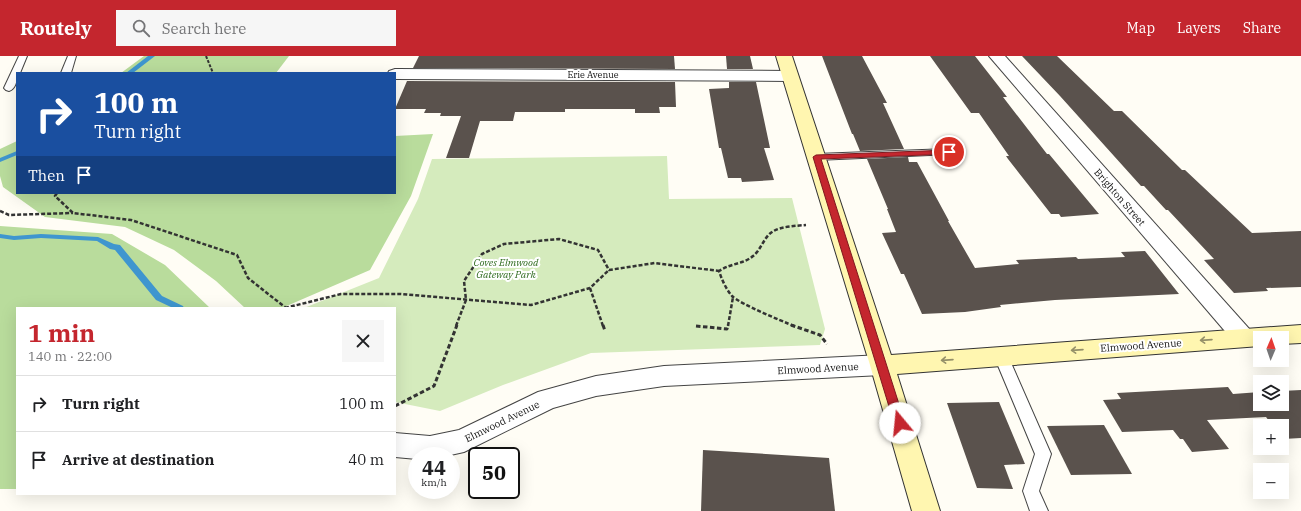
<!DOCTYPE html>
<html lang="en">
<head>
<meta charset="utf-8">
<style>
  :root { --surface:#fff; --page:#f6f6f6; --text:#202124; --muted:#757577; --line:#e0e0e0; --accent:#c4262e }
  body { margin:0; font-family:"IBM Plex Serif",serif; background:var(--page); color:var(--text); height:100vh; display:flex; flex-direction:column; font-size:15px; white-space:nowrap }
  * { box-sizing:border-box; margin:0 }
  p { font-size:13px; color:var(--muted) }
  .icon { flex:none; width:22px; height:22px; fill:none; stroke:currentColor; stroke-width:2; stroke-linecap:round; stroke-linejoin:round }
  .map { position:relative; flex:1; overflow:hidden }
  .panel { position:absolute; left:16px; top:251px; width:380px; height:188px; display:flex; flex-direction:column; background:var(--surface); border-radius:0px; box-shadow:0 4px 16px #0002 }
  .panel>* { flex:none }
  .guide { position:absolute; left:16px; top:16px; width:380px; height:122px; border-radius:0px; box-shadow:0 4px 16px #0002; background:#1a4fa0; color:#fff; overflow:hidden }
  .needle { width:26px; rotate:2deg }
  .controls { position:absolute; left:1253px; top:275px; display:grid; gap:8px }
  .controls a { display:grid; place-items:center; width:36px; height:36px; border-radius:0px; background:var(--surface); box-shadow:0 4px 16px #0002; font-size:20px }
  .speed { position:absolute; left:408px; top:391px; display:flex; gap:8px; font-size:20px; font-weight:700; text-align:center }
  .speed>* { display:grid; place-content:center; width:52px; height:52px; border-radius:50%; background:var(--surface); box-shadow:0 4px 16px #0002; line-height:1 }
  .speed small { font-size:10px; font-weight:400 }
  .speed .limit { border:2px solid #111; border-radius:6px; background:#fff; color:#111 }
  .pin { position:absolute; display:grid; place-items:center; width:34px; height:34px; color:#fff; margin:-17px; border:2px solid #fff; border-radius:50%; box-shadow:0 1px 4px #0007 }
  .me { position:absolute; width:44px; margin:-22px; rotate:343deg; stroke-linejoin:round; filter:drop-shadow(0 0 3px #0008) }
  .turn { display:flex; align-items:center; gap:14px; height:84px; padding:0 12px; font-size:18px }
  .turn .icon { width:52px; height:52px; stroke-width:2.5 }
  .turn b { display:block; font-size:28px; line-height:34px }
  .then { display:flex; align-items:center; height:38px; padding:0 12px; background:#0003; gap:8px; font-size:15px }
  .round { display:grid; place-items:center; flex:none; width:42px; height:42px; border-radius:0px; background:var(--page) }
  .overview { display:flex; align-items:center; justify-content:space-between; height:68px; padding:0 12px }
  h1 { font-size:24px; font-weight:700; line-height:30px; color:var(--accent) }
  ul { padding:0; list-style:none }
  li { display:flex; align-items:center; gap:12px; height:56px; padding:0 12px; border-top:1px solid var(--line) }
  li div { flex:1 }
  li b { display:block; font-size:15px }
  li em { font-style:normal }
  header { display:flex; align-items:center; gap:24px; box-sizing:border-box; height:56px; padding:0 20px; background:var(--accent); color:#fff }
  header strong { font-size:19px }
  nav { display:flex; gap:22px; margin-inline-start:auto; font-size:14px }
  .search { width:280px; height:36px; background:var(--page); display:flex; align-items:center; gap:10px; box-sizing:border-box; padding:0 14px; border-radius:0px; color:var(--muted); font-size:15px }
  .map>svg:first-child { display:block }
  .green { fill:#d5ebbd }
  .forest { fill:#b9dc9c }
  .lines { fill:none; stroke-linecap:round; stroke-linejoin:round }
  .stream { fill:#3f96cf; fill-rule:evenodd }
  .building { fill:#5a524d }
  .lane-casing { stroke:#444; stroke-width:2 }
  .street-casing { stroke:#444; stroke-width:2 }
  .secondary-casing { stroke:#333; stroke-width:2 }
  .path-far2 { stroke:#333; stroke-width:2; stroke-dasharray:3 1.5; stroke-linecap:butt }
  .path-far1 { stroke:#333; stroke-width:2.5; stroke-dasharray:4 2; stroke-linecap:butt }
  .path { stroke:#333; stroke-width:3; stroke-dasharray:4.5 2.5; stroke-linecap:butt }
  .lane { fill:#fff; fill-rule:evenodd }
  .street { fill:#fff; fill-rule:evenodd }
  .secondary { fill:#fff6b0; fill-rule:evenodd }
  .oneway { stroke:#948f68 }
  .route { fill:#c4262e; stroke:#7f191e }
  .labels { text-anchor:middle; stroke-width:4; stroke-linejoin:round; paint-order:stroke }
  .far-street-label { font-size:9px; fill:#111; stroke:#fff }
  .street-label { font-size:10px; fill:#111; stroke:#fff }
  .park-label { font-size:10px; font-style:italic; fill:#2f6b1f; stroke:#fff }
</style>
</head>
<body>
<header>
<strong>Routely</strong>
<div class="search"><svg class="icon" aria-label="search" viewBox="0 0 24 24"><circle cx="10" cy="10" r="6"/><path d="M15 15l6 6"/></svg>Search here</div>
<nav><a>Map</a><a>Layers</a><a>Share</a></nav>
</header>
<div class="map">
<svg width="1301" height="455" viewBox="0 0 1301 455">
  <rect width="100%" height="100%" fill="#fffdf5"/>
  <path class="green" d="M667 100 669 143 792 142 825 273 820 289 591 297 503 329 440 355 395 346V252H304L379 222 418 143 432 103Z"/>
  <g class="forest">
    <path d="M144 0H289L276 17H121Z"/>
    <path d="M433 78 411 140 370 214 282 252H245L216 225 174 194 125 171 45 161 3 131 0 120V93L17 85V137H395V80Z"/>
    <path d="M0 170 112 178 165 209 210 252H17V433H0Z"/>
  </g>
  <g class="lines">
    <g class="stream">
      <path d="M148 0H155L133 17H126Z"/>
      <path d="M17 95V99L0 106V102Z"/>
      <path d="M0 178 14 180 41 178 98 181 114 188 120 189 162 240 183 250 184 252H173L156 244 115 194 110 193 97 185 41 182 14 184 0 182Z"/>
    </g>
  </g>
  <g class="building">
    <path d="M419 0H674L675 13 413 12Z"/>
    <path d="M726 0H750L753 13H727Z"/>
    <path d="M822 0H862L887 47H883L904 93 860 95 853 78H852Z"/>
    <path d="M930 0H975L1007 41H1003L1047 98H1049L1099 158 1061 161 1059 158H1051L1008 103 1006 100H1009L979 57H971Z"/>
    <path d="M1022 0H1057L1114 55H1122L1182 114H1185L1252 177 1301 175V231L1266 232 1268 235 1234 237 1204 204 1214 203 1168 154H1166L1144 130H1141L1060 40Z"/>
    <path d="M407 25 675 26 676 51H659L660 57H635V53H565V56H515L513 65H480L469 102H446L461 60H440L441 57H424L426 53H395Z"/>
    <path d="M729 26H756L770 92H764L774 124 742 126 741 122H728L721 92H719L709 33 729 32Z"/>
    <path d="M908 101 909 106H917L949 165H948L975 212 1019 208 1016 204 1076 201 1078 203 1125 201 1121 196 1145 195 1179 238 1055 244 1000 249 1001 251 965 256 922 258 904 218H901L882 177 896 176 887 153H888L867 103Z"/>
    <path d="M1228 331 1233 338 1260 336V348H1282V335L1301 334V382L1283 383 1282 370H1273L1266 361 1207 364 1229 393 1192 396 1183 383H1180L1173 374 1122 376 1103 344 1121 343 1117 337Z"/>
    <path d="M999 346 1025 408 1004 409 1013 433 977 432 947 347Z"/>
    <path d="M1104 369 1132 418 1071 419 1047 370Z"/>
    <path d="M703 394 829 402 835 455H701Z"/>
  </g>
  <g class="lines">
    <defs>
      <g id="lane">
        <path d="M19 0H27L20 17H17C17 24 16 33 9 35L6 34 4 32Z"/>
        <path d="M68 0H76L71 17H61Z"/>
        <path d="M949 93 953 94 954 96 953 98 816 104 811 101 816 98Z"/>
        <path d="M1001 294 1006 296 1008 300 1051 398 1039 435 1048 455H1030L1023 435 1035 398 994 300 996 296Z"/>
      </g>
      <g id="street">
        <path d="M989 0H1005L1252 276 1256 282 1252 288 1244 291 1236 288Z"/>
        <path d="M395 13 790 15 796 17 798 20 796 23 790 25 395 23V17H388L389 15Z"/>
        <path d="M882 299 891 302 894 309 891 316 882 319 664 330 596 340 553 352 464 396 446 400H417V403L395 401V377L430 380 459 374 538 336 596 320 664 310Z"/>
      </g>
      <path id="secondary" d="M776 0H792L891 299 1301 269V287L1282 288V282H1260V290L897 318 940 455H912L870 309Z"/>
    </defs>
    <use href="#lane" class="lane-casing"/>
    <use href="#street" class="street-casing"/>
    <use href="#secondary" class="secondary-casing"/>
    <path class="path-far2" d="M206 0 213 17"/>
    <g class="path-far1">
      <path d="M57 137 55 140 73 157 131 164 237 199 248 222 286 252"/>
      <path d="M0 155 9 159 73 157"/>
      <path d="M590 232 603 270"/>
      <path d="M285 252 341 238H400L531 249 590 232 609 214"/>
      <path d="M456 270 466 244 464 225 482 198 504 188 559 183 598 194 609 214 655 207 719 215"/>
      <path d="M728 270 733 241"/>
      <path d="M794 270C782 265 740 248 732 240 726 233 722 224 719 215 731 207 744 208 753 200 761 194 764 181 772 176 781 170 796 170 806 169"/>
    </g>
    <g class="path">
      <path d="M603 269 605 275"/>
      <path d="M791 269 820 279 827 288"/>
      <path d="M696 270 727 273 728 269"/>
      <path d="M395 350 434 330 457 269"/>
    </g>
    <use href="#lane" class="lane"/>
    <use href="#street" class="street"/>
    <use href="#secondary" class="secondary"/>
  </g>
  <defs><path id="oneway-shaft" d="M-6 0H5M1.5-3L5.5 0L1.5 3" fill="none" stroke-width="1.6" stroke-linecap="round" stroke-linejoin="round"/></defs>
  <g class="oneway">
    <use href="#oneway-shaft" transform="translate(1206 284) rotate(176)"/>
    <use href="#oneway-shaft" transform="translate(1077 294) rotate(176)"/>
    <use href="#oneway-shaft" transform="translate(947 304) rotate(176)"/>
  </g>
  <path class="route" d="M949 94 951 95V98L821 103 905 367 904 371 900 372 896 371 894 367 813 101 816 99Z"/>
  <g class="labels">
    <g class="far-street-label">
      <text x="593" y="22">Erie Avenue</text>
    </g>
    <g class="street-label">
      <text transform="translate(1120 141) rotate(49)" y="4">Brighton Street</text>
      <text transform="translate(1141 289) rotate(-4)" y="4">Elmwood Avenue</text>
      <text transform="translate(818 312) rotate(-3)" y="4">Elmwood Avenue</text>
      <text transform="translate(502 365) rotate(-26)" y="4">Elmwood Avenue</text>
    </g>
    <g class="park-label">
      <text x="506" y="210">Coves Elmwood<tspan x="506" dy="12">Gateway Park</tspan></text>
    </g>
  </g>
</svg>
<div class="controls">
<a><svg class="needle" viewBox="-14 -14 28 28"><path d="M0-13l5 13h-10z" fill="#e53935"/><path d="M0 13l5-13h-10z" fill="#757577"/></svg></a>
<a><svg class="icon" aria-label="layers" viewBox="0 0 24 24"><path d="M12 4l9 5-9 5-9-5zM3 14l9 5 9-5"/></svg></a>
<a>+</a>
<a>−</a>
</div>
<div class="speed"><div>44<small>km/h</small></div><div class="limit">50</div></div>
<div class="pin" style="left:949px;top:96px;background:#d93025"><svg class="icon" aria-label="arrive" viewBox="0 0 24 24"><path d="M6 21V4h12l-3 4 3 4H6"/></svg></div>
<svg class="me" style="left:900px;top:367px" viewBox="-20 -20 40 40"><circle r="19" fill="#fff"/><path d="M0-13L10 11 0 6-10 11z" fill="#c4262e"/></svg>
<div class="guide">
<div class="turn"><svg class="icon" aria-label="right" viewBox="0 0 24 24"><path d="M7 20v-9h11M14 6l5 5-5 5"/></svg><div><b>100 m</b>Turn right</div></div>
<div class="then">Then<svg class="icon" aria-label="arrive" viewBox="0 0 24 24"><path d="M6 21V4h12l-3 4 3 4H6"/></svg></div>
</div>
<section class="panel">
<div class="overview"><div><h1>1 min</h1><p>140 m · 22:00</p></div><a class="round"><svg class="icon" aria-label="close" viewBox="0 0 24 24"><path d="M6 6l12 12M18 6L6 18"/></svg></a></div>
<ul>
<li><svg class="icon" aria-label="right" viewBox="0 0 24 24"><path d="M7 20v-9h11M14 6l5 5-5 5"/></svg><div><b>Turn right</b></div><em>100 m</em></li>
<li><svg class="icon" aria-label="arrive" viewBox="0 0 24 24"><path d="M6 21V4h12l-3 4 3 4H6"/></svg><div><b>Arrive at destination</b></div><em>40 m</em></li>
</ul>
</section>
</div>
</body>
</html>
